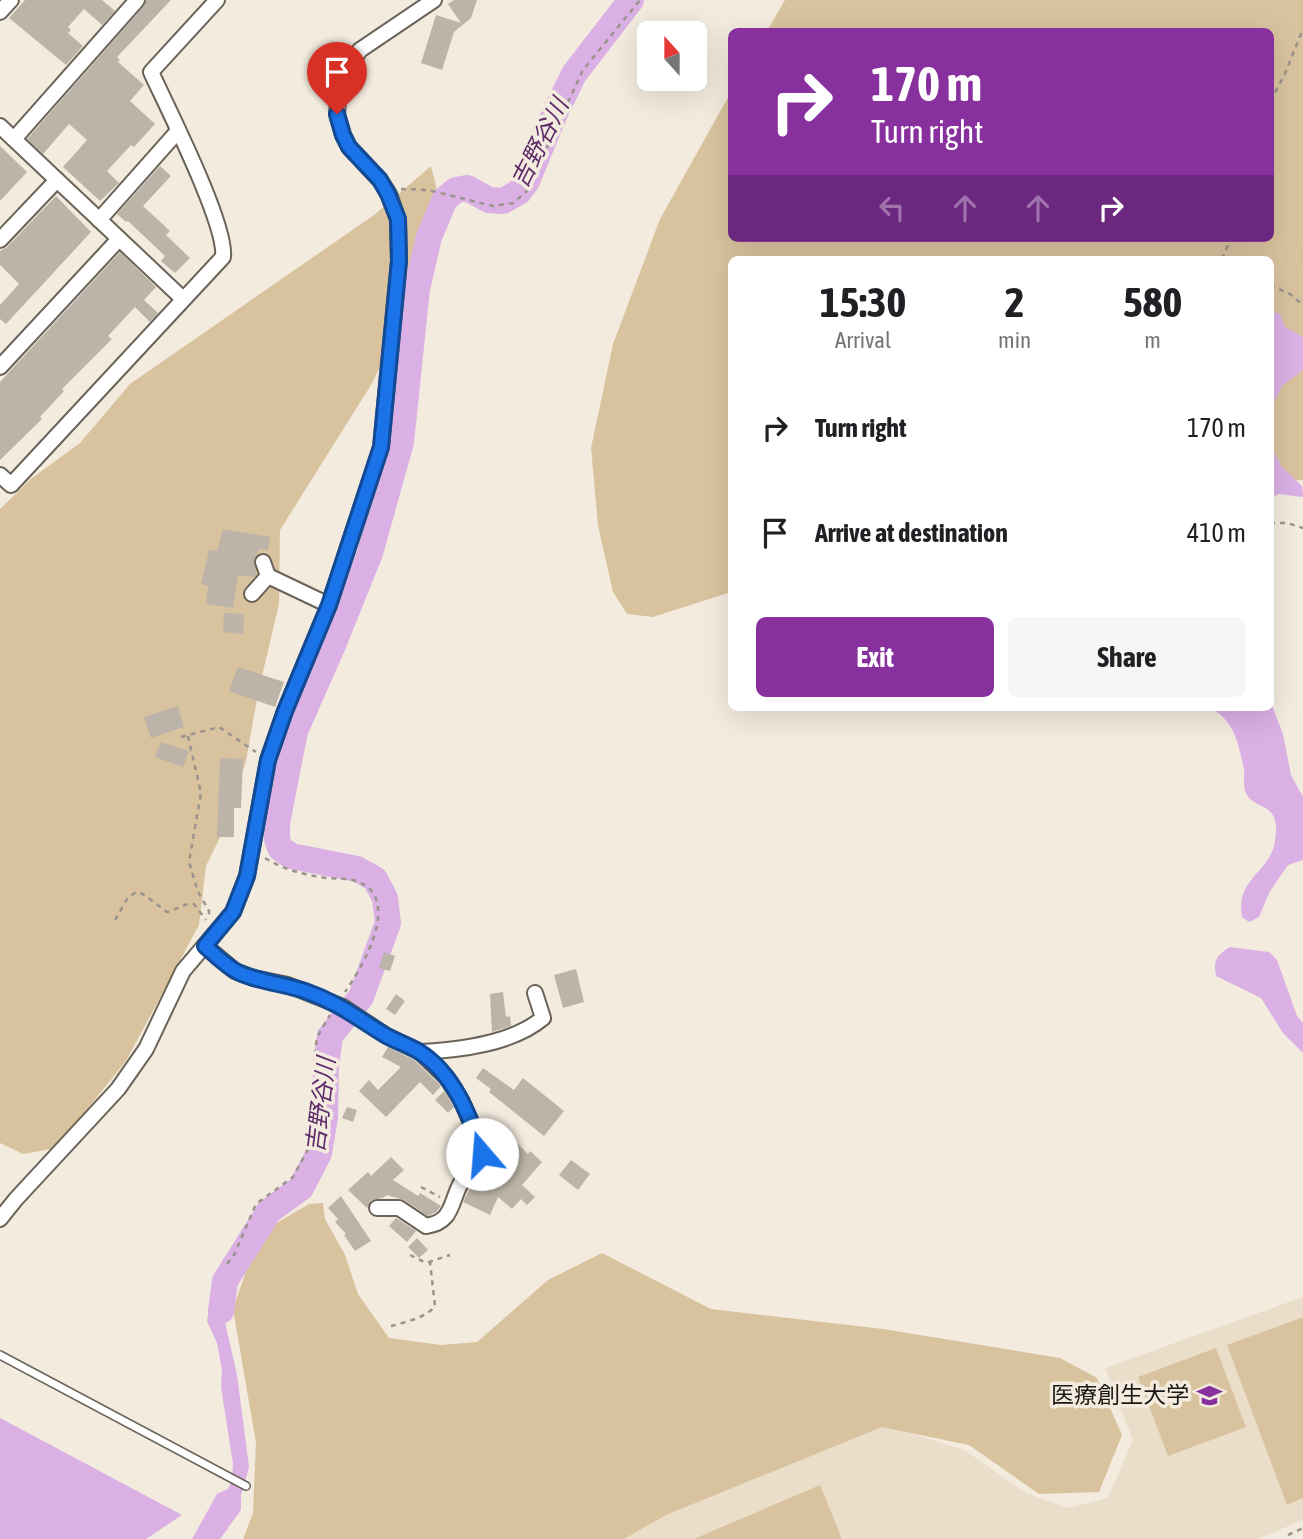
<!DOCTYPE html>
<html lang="en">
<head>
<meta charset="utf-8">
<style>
  :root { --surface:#fff; --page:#f6f6f6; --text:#202124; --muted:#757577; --accent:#88319e }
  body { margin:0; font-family:"Asap Condensed","Noto Sans JP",sans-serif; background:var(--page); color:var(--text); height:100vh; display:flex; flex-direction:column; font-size:26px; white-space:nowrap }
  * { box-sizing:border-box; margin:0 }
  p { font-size:23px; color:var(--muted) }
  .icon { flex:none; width:38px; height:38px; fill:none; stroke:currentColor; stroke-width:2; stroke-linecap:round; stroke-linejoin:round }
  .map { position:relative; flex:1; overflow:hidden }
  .drawer { position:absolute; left:728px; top:256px; width:546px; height:455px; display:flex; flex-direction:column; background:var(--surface); border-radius:10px; box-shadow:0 7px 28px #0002 }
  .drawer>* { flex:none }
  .guide { position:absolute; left:728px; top:28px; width:546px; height:214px; border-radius:10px; box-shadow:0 7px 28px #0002; background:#88319e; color:#fff; overflow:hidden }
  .needle { width:46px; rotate:339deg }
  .tools { position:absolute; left:637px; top:21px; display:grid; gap:14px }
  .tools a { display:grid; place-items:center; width:70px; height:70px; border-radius:10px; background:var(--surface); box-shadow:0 7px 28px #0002; font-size:35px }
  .pin { position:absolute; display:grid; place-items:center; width:60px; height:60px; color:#fff; margin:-72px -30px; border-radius:50% 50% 50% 0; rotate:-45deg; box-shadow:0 0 7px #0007 }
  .pin .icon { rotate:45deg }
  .me { position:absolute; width:77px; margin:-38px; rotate:342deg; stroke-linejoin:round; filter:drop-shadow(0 0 5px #0008) }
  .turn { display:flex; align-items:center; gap:24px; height:147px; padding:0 28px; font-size:32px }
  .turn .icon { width:91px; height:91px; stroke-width:2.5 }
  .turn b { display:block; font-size:49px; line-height:60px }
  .lanes { display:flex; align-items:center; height:66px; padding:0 28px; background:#0003; justify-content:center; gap:35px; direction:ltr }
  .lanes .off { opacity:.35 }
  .eta { display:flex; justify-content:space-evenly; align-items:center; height:119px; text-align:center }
  .eta b { font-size:42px; font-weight:700; line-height:49px }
  .cta { display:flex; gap:14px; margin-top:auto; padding:14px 28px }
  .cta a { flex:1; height:80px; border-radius:10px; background:var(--accent); color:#fff; font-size:28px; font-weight:700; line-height:80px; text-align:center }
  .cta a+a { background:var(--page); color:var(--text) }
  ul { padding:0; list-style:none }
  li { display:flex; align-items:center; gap:21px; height:105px; padding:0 28px }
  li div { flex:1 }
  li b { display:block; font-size:26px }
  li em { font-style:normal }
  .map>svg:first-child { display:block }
  .built { fill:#eadeca }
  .green { fill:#d9c39f }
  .water { fill:#dab0e5 }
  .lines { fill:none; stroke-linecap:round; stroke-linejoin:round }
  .river { stroke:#dab0e5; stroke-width:26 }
  .building { fill:#bcb4a8 }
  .lane-casing { stroke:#6a6358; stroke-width:10 }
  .street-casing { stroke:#6a6358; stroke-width:18 }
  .path { stroke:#9a948b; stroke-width:2.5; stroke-dasharray:5 5; stroke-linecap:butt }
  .lane { stroke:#fff; stroke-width:7 }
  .street { stroke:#fff; stroke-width:14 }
  .route-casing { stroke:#114b97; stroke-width:18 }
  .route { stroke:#1a73e8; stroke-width:12 }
  .labels { text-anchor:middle; stroke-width:7; stroke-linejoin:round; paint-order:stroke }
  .poi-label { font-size:23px; fill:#1b1814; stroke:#f3ebde; text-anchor:end }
  .water-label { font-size:24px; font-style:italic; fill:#5e2b6b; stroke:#f3ebde }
</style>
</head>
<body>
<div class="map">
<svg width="1303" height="1539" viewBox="0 0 1303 1539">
  <rect width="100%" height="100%" fill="#f3ebde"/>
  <path class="built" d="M1303 1297V1520L1258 1539H613L636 1527 877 1422 966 1451 1026 1493 1068 1508 1108 1498 1133 1440 1105 1368Z"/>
  <g class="green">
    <path d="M785 0H1303V480L1271 481 1270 259H732L731 592 653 617 627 614 613 592 598 526 591 448 613 344 660 219 731 92 732 238H1270V32L767 31Z"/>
    <path d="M431 166 442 210 416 296 371 385 280 530 279 604 258 693 246 761 229 819 206 866 199 925 126 1061 56 1148 23 1154 0 1143V509L32 478 80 443 130 384 374 215Z"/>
    <path d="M323 1203 325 1219 345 1255 358 1294 389 1338 441 1345 477 1342 548 1280 602 1253 711 1309 883 1329 1060 1358 1097 1378 1122 1435 1099 1492 1039 1494 969 1445 882 1427 666 1515 624 1539H243L253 1513 256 1443 233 1309 250 1260 275 1224 309 1204Z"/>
    <path d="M1303 1317V1498L1287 1505 1227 1345Z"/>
    <path d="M1216 1348 1246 1427 1168 1456 1138 1377Z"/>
    <path d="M820 1485 842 1539H694Z"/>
  </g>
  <g class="water">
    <path d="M1271 311 1280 314 1285 327 1303 337V370L1282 386 1271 408Z"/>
    <path d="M1271 446 1282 467 1302 486 1303 497 1279 494 1271 498Z"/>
    <path d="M1271 703 1283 734 1291 775 1303 797V860L1288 865 1270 891 1259 917 1249 922 1242 917C1235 878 1271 872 1275 841 1282 798 1253 813 1245 791 1243 784 1245 776 1244 769 1238 742 1234 719 1208 707H1270Z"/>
    <path d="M1230 947 1269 952 1277 960 1297 1016 1303 1023V1053L1283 1033 1261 998 1216 976C1213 960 1217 955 1230 947Z"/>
    <path d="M226 1276 237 1278 226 1290 225 1322 237 1375 249 1467 241 1495V1510L220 1539H192L217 1494 228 1489 232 1480 233 1464 221 1387 222 1370 217 1343 207 1321 212 1293 218 1282Z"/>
    <path d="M0 1418 182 1515 146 1539H0Z"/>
  </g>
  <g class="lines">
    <path class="river" d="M221 1311 225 1281 269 1211 301 1188 319 1153 325 1117 326 1066 330 1036 361 997 388 923 385 898 375 879 357 869 291 856 280 848 277 839V823L295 731 333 645 370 553 401 442 417 289 429 237 445 199 456 190 467 188 489 200 503 201 519 192 527 181 555 113 574 74 631 0"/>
  </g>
  <g class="building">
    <path d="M25 0H102L115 11 102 25 84 9 68 27 71 30 68 33 83 46 66 65 9 18Z"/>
    <path d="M146 0H171L117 57 120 60 118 62 144 85 130 101 155 124 134 147 131 145 107 171 119 183 100 201 63 167 87 140 69 124 43 154 27 139 144 6Z"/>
    <path d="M454 0H477L471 18 454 32 442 70 421 63 436 15 461 23 448 4Z"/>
    <path d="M0 146 27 172 0 201Z"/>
    <path d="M160 166 171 176 143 206 170 231 166 235 190 258 175 273 161 261 165 256 128 221 126 222 117 214Z"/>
    <path d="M56 196 91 232 6 324 0 319V305L19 284 0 265V251L7 247Z"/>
    <path d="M120 252 156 287 144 300 158 313 150 322 135 307 108 336 112 339 62 389 64 391 40 417 42 419 0 460V382Z"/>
    <path d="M223 529 270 537 268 550 259 549 254 560 256 575 254 577 238 575 233 608 206 604 208 586 201 584 209 550 217 551Z"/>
    <path d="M224 613 244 614 243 634 223 632Z"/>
    <path d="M238 667 284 682 275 707 229 691Z"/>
    <path d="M178 706 184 727 151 738 144 717Z"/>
    <path d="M161 742 189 751 183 767 155 757Z"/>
    <path d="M220 758 243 759 241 808H234V837H217Z"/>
    <path d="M384 952 395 956 390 971 379 968Z"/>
    <path d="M576 969 584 1002 563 1008 554 975Z"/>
    <path d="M503 992 506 1017 510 1016 511 1026 492 1032 490 994Z"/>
    <path d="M396 994 405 1001 395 1015 386 1009Z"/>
    <path d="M388 1047 414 1060 441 1086 433 1095 420 1082 386 1117 359 1091 369 1080 378 1090 401 1067 382 1057Z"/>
    <path d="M483 1068 514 1090 523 1078 564 1111 544 1136 489 1092 491 1089 476 1078Z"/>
    <path d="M444 1091 454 1107 448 1113 435 1100Z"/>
    <path d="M347 1107 357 1110 353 1122 342 1118Z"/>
    <path d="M495 1120 528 1154 530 1151 542 1162 522 1185 535 1197 527 1205 521 1199 512 1209 498 1197 490 1215 463 1202 475 1179 480 1182 506 1151 485 1129Z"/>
    <path d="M391 1157 404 1170 393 1180 418 1196 420 1193 441 1206 436 1212 428 1216 404 1200 387 1195 383 1198 372 1200 367 1208 348 1190 368 1172 371 1176Z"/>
    <path d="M571 1160 590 1174 578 1190 559 1175Z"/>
    <path d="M341 1196 371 1241 355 1251 344 1235 346 1234 335 1222 338 1219 328 1208Z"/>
    <path d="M396 1218 416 1231 407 1242 389 1226Z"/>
    <path d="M417 1238 428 1250 419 1258 408 1247Z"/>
  </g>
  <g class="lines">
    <defs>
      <path id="lane" d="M0 1355 246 1486"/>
      <g id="street">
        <path d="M0 12 11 0"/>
        <path d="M0 126 183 299"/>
        <path d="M14 139 137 0"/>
        <path d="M99 220 178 131"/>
        <path d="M0 240 57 180"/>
        <path d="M0 367 119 239"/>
        <path d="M0 475 11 485 223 257C227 225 167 107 151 72L217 0"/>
        <path d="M263 562 268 576 329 605"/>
        <path d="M252 594 268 576"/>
        <path d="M205 946 235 971 254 978 288 985 343 1007 385 1035 420 1052 447 1078 461 1100 470 1120 482 1154C476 1164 468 1172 462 1181 450 1201 454 1222 426 1226L399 1208H377"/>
        <path d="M420 1052C460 1050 512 1044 543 1018L535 993"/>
        <path d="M0 1219 16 1199 118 1089 146 1049 183 971 233 912 247 876 268 760 285 711 329 605 381 447 399 261 398 220 389 194 380 180 349 147 343 135 337 114 339 88 348 68 360 50 434 0"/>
      </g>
    </defs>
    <use href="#lane" class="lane-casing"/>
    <use href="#street" class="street-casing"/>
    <g class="path">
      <path d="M1270 101 1284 76 1303 29"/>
      <path d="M401 189 428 190 493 206 513 203 526 192 583 70 640 0"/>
      <path d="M1222 259 1231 238"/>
      <path d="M1270 285 1290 294 1303 305"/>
      <path d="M1270 523H1287L1303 528"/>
      <path d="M188 736 201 793 189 862 198 892 209 911V918"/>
      <path d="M181 737 219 727 256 752"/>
      <path d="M265 858C284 870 305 875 327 878 338 879 349 878 359 882 402 900 362 968 345 992"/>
      <path d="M115 920 127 899 136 892 143 894 167 912C176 910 184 903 194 904L206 920"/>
      <path d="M421 1187 440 1197"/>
      <path d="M410 1255 426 1263 450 1255"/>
      <path d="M227 1264 234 1255 256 1204 293 1177 311 1144 316 1125 315 1052 317 1037 330 1015"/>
      <path d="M391 1326C405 1322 426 1318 435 1306L430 1262"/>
      <path d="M1288 1535 1303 1528"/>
    </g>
    <use href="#lane" class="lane"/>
    <use href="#street" class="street"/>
  </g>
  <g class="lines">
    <defs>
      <path id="route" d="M337 114 343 135 349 147 380 180 388 194 398 219 399 261 381 447 329 605 285 711 268 760 247 876 233 912 205 946C214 954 223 963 234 970 249 980 285 984 305 991 337 1002 357 1018 385 1035 395 1041 408 1045 418 1051 454 1073 470 1116 482 1154"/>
    </defs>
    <use href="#route" class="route-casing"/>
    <use href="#route" class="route"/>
  </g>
  <defs>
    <symbol id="university-bare" viewBox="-9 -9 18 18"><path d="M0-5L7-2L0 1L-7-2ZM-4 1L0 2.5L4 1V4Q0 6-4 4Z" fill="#88319e" stroke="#f3ebde" stroke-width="2.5" paint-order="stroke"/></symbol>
  </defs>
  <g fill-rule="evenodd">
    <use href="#university-bare" x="1192" y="1378" width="35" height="35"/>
  </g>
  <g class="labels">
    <g class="poi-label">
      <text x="1189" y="1403">医療創生大学</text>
    </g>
    <g class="water-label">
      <text transform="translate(540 143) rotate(-63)" y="8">吉野谷川</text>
      <text transform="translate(321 1105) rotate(-83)" y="8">吉野谷川</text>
    </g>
  </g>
</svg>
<div class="tools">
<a><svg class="needle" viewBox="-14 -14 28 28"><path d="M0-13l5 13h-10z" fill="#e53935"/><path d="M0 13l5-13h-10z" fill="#757577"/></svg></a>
</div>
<div class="pin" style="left:337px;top:114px;background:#d93025"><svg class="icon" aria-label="arrive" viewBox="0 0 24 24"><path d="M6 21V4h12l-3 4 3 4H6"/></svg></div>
<svg class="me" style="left:482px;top:1154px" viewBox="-20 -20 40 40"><circle r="19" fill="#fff"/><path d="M0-13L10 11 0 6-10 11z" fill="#1a73e8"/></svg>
<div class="guide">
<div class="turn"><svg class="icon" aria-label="right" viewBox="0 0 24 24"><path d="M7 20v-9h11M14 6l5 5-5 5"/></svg><div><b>170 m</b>Turn right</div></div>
<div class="lanes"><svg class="icon off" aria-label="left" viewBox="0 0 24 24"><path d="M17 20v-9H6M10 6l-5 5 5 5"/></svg><svg class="icon off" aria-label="ahead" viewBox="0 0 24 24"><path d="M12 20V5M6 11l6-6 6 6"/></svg><svg class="icon off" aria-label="ahead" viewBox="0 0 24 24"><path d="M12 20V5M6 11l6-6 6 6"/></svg><svg class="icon" aria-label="right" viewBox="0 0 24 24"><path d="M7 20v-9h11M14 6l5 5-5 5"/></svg></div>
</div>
<section class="drawer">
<div class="eta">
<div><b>15:30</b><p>Arrival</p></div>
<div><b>2</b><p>min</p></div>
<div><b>580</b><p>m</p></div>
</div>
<ul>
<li><svg class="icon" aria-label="right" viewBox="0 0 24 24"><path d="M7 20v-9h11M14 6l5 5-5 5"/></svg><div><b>Turn right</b></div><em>170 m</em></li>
<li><svg class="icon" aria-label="arrive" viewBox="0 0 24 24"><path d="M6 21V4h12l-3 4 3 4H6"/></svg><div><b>Arrive at destination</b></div><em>410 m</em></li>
</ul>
<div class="cta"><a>Exit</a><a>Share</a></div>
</section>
</div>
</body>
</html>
